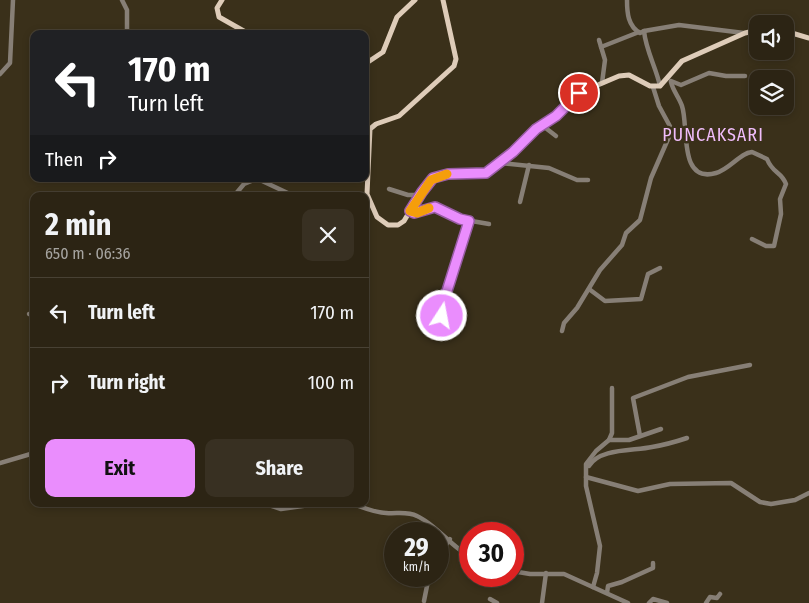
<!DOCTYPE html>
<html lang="en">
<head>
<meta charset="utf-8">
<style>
  :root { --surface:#2c2414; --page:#383022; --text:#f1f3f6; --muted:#a6a4a0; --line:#484134; --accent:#ea8dfd }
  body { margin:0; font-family:"Fira Sans Condensed",sans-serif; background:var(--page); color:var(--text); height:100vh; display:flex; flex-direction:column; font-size:19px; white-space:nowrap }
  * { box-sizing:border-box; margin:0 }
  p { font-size:16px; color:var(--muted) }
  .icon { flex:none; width:28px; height:28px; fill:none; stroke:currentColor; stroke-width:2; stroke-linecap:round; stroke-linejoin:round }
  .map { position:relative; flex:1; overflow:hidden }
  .sheet { position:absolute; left:30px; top:192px; width:339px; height:315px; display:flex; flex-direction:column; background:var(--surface); border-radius:10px; box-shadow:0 2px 8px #0003,0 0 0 1px var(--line) }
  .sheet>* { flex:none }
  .hud { position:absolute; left:30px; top:30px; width:339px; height:152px; border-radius:10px; box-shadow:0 2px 8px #0003,0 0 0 1px var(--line); background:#202124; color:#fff; overflow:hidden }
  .fabs { position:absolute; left:749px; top:15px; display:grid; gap:10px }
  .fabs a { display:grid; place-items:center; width:45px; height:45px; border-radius:10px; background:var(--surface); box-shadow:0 2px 8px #0003,0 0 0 1px var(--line); font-size:25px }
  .speed { position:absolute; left:384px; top:522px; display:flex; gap:10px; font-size:25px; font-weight:700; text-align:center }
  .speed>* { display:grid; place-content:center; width:65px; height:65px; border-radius:50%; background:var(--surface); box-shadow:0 2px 8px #0003,0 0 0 1px var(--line); line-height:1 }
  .speed small { font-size:12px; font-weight:400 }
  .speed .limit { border:8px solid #d22; background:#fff; color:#111 }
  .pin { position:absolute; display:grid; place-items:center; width:42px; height:42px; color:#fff; margin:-21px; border:2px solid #fff; border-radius:50%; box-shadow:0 1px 5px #0007 }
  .me { position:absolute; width:55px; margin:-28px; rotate:11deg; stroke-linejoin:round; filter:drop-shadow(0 0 4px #0008) }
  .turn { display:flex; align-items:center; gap:18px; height:105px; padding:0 15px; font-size:22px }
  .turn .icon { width:65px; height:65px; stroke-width:2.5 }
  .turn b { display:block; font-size:35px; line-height:42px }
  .then { display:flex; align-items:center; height:48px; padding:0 15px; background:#0003; gap:10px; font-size:19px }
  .round { display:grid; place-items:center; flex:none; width:52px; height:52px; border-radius:10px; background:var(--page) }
  .overview { display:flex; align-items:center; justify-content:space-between; height:85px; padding:0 15px }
  h1 { font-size:30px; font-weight:700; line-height:38px }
  .cta { display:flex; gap:10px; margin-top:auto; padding:10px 15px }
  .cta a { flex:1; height:58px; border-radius:10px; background:var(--accent); color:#111; font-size:20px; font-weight:700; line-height:58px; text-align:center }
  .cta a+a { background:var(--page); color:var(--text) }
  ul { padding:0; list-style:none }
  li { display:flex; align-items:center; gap:15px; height:70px; padding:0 15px; border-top:1px solid var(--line) }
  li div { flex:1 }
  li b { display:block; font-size:19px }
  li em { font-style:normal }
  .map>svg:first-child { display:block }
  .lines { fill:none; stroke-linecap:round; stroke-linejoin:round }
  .minor { stroke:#877f76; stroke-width:4.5 }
  .major { stroke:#deccb9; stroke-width:5 }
  .route-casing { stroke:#985ca4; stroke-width:12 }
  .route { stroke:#ea8dfd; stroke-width:9 }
  .slow { stroke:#f59e0b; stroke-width:9 }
  .labels { text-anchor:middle; stroke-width:5; stroke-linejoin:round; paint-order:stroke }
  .quarter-label { font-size:18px; letter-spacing:1px; fill:#f0bdfb; stroke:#3a301a }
</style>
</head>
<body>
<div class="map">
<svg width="809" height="603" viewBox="0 0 809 603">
  <rect width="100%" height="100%" fill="#3a301a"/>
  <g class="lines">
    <g class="minor">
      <path d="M122 0 127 10V34"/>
      <path d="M627 0C627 13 628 26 640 33L644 31C646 51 656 67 660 86"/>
      <path d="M644 31 679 25 744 33"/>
      <path d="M599 40 605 60 602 83"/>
      <path d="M601 47 639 32"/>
      <path d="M0 74 10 63 13 0"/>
      <path d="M671 81 681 85 709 73 726 76H745"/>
      <path d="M671 82C673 91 679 97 682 106 689 126 678 184 716 173 730 169 740 153 752 152L767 159C773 174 781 171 786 184L780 199 781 214 774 246H766L752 239"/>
      <path d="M543 126 556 136"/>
      <path d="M500 163 549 168 577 180H588"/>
      <path d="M258 179 294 196"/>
      <path d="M389 189 408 195H419"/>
      <path d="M234 196 244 184 256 179"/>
      <path d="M520 202 529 165"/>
      <path d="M410 211 417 213 435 207 460 219 489 224"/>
      <path d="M589 289 605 301 641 299 648 274 660 268"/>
      <path d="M29 314 34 315"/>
      <path d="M440 321 447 291 469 221"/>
      <path d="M562 331 564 323 577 308 600 270 622 245 626 233 640 220 651 178 672 130 659 106 653 87"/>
      <path d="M640 436 633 398 688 377 750 365"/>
      <path d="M609 440H629L661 429"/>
      <path d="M0 463 34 453"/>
      <path d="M589 466C599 448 634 451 652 447 664 445 675 442 687 438"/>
      <path d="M586 477 638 491 670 484 731 483 760 502 771 504 795 500 809 493"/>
      <path d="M266 504 281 509 317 504"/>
      <path d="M353 504C361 507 378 513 386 513 397 514 407 511 417 516 437 525 453 549 470 556"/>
      <path d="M438 557 450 539"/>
      <path d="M512 571 530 574H564L628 603"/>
      <path d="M593 587 597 573 600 546 586 486V464L596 451 609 440 612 433V388"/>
      <path d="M607 593 608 586 622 582 653 568V563"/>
      <path d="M490 599 497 603"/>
      <path d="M424 601 429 576"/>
      <path d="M542 603 546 573"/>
      <path d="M649 603 653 599 667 603"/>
      <path d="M706 603 710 597 717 598 720 594"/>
    </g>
    <g class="major">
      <path d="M222 0 217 8 219 17 249 34"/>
      <path d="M443 0 456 59 454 66 399 116 376 124 370 129 367 194 377 217 388 225H398L404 221 423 189 433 178 448 174 486 173 513 152 536 129 556 116 579 93 619 76 629 75 650 86H660L682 61 745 33 758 30"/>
      <path d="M785 31 809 38"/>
      <path d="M365 64 383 52 397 17 415 0"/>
    </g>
  </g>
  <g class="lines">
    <defs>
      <path id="route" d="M442 316 447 291 469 221 460 219 435 207 414 213 410 211 422 192 433 178 448 174 486 173 513 152 536 129 556 116 579 93"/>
    </defs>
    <use href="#route" class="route-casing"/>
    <use href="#route" class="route"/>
    <path class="slow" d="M429 208 417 213 410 211 431 180 447 174"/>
  </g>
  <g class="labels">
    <g class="quarter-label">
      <text x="713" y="141">PUNCAKSARI</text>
    </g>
  </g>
</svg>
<div class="fabs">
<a><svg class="icon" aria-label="sound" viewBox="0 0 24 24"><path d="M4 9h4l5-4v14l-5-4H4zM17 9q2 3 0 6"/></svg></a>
<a><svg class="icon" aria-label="layers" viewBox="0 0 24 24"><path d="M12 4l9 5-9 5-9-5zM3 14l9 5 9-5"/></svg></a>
</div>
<div class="speed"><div>29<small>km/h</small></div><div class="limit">30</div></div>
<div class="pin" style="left:579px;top:93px;background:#d93025"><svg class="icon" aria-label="arrive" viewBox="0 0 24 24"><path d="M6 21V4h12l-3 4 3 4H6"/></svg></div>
<svg class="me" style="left:442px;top:316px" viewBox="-20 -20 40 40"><circle r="17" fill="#ea8dfd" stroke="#fff" stroke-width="3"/><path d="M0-11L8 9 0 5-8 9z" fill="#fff"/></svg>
<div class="hud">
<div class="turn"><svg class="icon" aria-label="left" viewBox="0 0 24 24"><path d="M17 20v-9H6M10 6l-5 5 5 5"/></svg><div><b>170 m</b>Turn left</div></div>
<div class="then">Then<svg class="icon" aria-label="right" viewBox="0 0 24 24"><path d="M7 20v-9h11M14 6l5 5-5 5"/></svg></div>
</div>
<section class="sheet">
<div class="overview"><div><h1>2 min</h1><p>650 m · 06:36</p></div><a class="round"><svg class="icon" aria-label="close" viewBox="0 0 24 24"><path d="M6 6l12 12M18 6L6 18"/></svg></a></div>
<ul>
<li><svg class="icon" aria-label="left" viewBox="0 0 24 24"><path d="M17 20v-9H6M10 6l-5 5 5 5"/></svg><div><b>Turn left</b></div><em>170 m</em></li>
<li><svg class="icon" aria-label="right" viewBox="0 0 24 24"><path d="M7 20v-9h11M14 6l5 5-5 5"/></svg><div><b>Turn right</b></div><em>100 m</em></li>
</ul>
<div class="cta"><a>Exit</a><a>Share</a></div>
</section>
</div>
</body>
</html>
